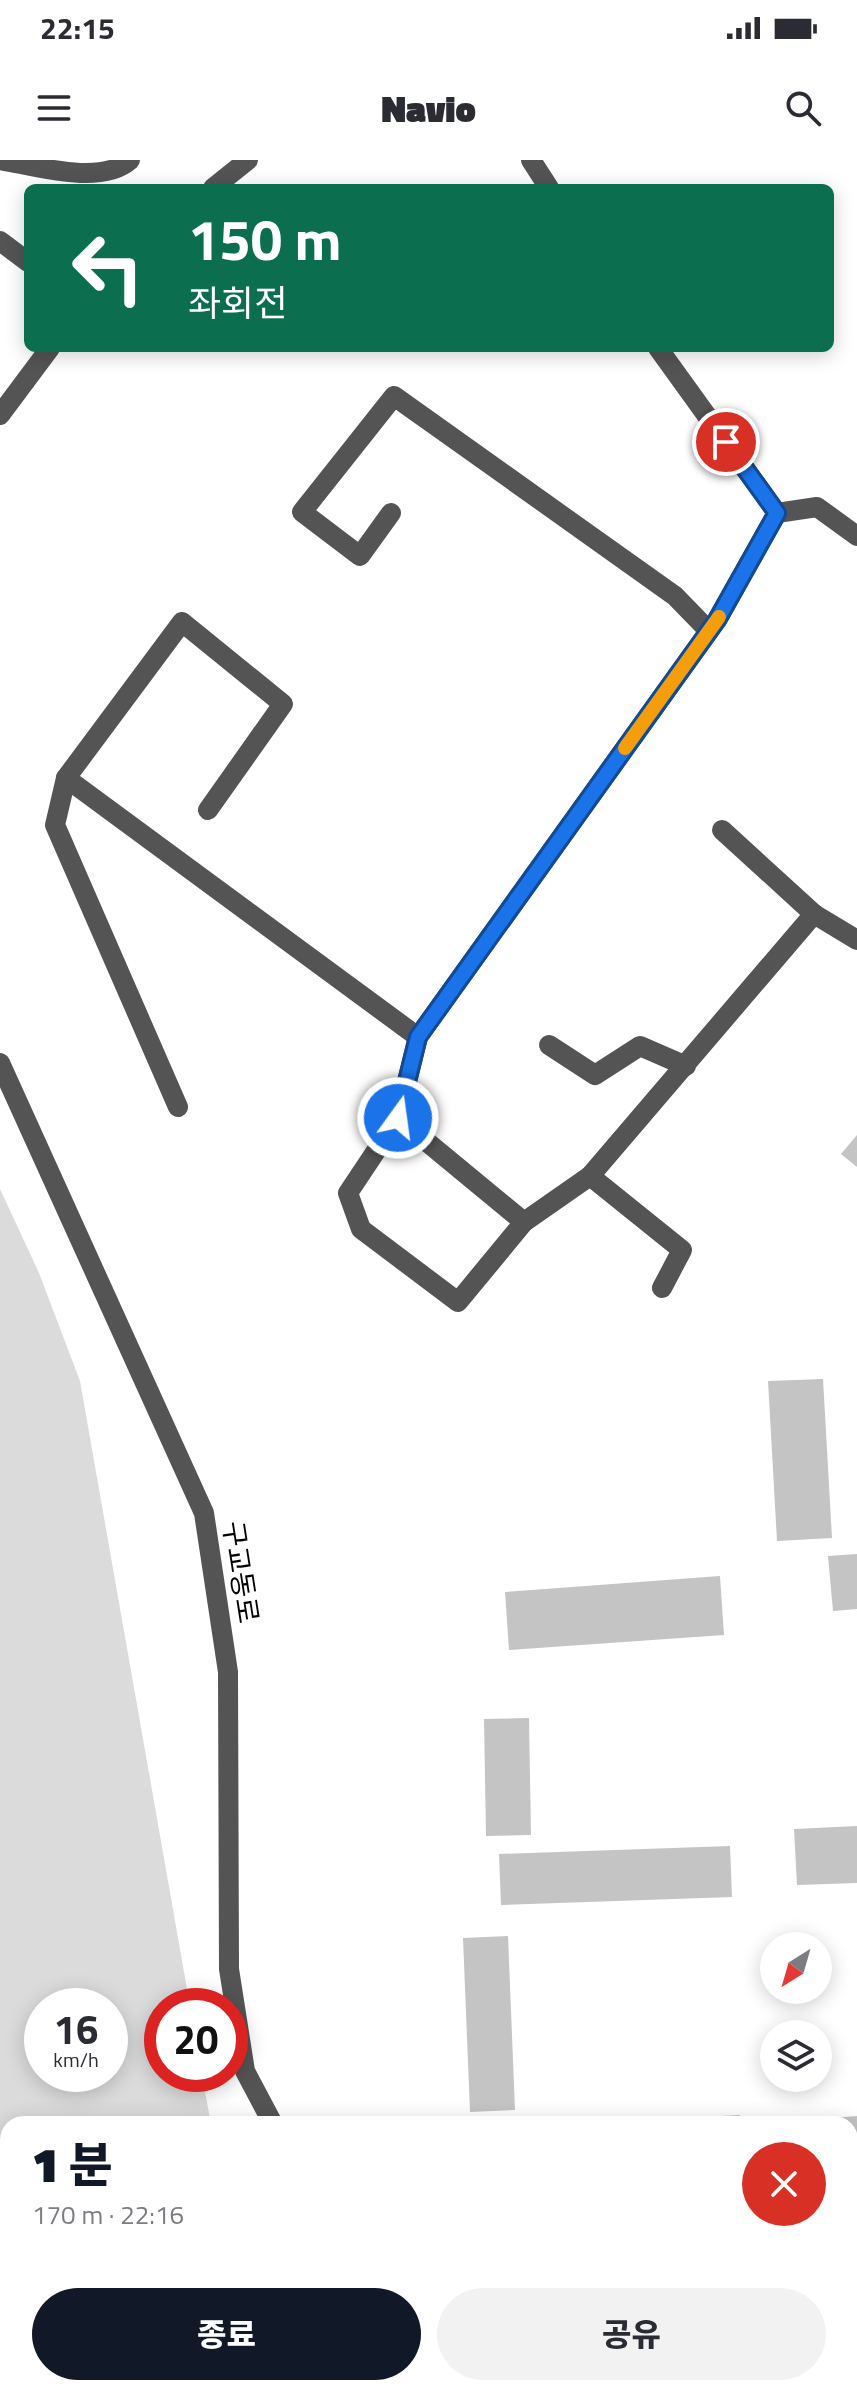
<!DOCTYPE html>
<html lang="ko">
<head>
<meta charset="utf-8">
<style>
  :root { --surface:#fff; --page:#f2f2f3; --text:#2b2b33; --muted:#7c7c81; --accent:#111827 }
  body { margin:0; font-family:"Titillium Web","Noto Sans KR",sans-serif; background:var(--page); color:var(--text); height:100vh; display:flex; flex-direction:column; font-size:30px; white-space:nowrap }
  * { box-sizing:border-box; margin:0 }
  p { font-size:26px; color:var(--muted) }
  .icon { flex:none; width:44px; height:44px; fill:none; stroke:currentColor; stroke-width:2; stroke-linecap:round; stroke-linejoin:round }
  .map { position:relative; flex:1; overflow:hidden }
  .side { position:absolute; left:0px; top:1956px; width:858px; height:280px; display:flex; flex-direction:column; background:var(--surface); border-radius:24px 24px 0 0; box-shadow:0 4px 20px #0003 }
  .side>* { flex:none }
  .guide { position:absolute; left:24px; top:24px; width:810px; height:168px; border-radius:12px; box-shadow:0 4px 20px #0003; background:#0b6e4f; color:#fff; overflow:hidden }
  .needle { width:52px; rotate:217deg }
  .buttons { position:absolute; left:760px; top:1772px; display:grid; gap:16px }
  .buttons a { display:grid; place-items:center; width:72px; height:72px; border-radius:50%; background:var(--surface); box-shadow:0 4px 20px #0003; font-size:40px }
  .speed { position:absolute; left:24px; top:1828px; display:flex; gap:16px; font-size:40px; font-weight:700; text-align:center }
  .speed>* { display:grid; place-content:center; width:104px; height:104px; border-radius:50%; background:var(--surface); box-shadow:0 4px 20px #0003; line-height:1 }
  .speed small { font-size:20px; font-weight:400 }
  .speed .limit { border:12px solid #d22; background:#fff; color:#111 }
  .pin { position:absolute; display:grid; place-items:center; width:68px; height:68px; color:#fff; margin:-34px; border:4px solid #fff; border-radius:50%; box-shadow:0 2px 8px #0007 }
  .me { position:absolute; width:88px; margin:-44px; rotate:14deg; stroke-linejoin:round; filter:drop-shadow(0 0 6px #0008) }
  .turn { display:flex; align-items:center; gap:28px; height:168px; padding:0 32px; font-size:36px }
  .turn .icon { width:104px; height:104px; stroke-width:2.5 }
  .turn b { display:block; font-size:56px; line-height:68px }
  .round { display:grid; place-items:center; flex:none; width:84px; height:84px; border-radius:42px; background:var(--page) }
  .head { display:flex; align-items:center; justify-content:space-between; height:136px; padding:0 32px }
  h1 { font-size:48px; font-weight:800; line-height:60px; color:var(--accent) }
  .cta { display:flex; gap:16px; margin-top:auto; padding:16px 32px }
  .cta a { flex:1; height:92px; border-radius:48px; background:var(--accent); color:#fff; font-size:32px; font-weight:800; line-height:92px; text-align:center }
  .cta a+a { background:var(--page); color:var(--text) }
  .status { display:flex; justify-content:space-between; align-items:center; height:56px; padding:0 40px; background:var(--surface); direction:ltr }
  .status svg { height:22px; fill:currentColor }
  header { display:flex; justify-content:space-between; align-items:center; height:104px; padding:0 32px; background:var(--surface); font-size:36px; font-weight:800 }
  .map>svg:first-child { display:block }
  .green { fill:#dbdbdb; fill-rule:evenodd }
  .building { fill:#c4c4c4 }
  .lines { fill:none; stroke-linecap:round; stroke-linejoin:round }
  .path { stroke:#767676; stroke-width:5; stroke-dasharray:2 4; stroke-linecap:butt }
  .minor { stroke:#545454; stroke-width:20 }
  .route-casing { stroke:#114b97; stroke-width:20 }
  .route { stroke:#1a73e8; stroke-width:14 }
  .slow { stroke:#f59e0b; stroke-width:14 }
  .labels { text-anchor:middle; stroke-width:8; stroke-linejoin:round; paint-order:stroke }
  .street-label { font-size:28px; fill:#000; stroke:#fff }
</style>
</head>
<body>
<div class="status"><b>22:15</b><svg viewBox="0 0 49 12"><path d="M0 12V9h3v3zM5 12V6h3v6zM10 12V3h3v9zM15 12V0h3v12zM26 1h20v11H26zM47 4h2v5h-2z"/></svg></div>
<header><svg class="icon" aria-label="menu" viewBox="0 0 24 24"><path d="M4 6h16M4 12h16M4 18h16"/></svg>Navio<svg class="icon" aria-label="search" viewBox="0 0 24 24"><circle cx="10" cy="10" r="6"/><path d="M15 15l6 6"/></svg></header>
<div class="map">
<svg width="857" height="2236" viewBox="0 0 857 2236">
  <rect width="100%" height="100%" fill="#fff"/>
  <path class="green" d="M0 1029 39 1113 80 1221 190 1846H162V1914H202L210 1959 203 1964H8V2228H42L45 2236H0ZM42 1846H110V1914H42Z"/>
  <g class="building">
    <path d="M857 975V1007L841 994Z"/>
    <path d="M823 1219 832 1378 777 1381 768 1221Z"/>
    <path d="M857 1394V1449L833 1451 828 1396Z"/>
    <path d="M720 1416 724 1475 509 1490 505 1432Z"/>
    <path d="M529 1558 531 1675 486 1676 484 1559Z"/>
    <path d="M857 1666V1723L797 1725 794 1669Z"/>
    <path d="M730 1686 732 1737 501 1745 499 1694Z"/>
    <path d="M508 1776 515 1950 470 1952 463 1778Z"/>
    <path d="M740 1955V1964H609V1962Z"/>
    <path d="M857 1956V2010L850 2011V1964H819V1959Z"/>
  </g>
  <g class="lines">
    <path class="path" d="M215 2236 349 2229 367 2236"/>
    <g class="minor">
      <path d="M0 0C36 6 101 26 130 0"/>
      <path d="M531 0 549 28"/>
      <path d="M213 28 248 0"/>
      <path d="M0 81 28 102"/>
      <path d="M658 188 777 353 717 460 418 877 398 958 524 1062 590 1016 682 1090 662 1128"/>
      <path d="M0 255 50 188"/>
      <path d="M391 353 360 396 302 352 394 236 675 436 709 471"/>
      <path d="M777 353 817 347 857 376"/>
      <path d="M66 618 418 877"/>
      <path d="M722 670 814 754"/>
      <path d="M549 885 595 915 640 886 686 906"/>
      <path d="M0 903 204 1353 228 1512 229 1809 245 1911 273 1964"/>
      <path d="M178 947 55 665 66 618 182 462 283 544 208 650"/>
      <path d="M398 958 348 1033 361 1069 458 1142 524 1062"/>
      <path d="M590 1016 814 754 857 780"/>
      <path d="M850 2142H857"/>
    </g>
  </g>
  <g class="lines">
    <defs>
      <path id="route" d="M398 958 418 877 717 460 777 353 726 282"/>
    </defs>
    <use href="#route" class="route-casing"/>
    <use href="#route" class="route"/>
    <path class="slow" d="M625 588 719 457"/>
  </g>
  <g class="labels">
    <g class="street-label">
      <text transform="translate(241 1412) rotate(81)" y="10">구교동로</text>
    </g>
  </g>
</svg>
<div class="buttons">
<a><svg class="needle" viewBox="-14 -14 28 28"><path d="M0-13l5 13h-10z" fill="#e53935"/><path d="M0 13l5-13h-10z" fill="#7c7c81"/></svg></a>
<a><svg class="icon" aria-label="layers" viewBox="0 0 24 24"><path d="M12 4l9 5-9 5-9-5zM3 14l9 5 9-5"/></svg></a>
</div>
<div class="speed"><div>16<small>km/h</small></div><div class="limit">20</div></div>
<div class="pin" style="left:726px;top:282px;background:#d93025"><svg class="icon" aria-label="arrive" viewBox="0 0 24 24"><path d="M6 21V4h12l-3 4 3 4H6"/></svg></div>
<svg class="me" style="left:398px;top:958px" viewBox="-20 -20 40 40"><circle r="17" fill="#1a73e8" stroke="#fff" stroke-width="3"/><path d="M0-11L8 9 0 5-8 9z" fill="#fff"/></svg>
<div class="guide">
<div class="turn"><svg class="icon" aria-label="left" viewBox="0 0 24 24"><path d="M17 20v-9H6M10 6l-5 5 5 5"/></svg><div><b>150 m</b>좌회전</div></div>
</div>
<section class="side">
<div class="head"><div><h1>1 분</h1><p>170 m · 22:16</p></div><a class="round" style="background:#d93025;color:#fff"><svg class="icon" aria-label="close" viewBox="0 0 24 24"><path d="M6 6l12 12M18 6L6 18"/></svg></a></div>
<div class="cta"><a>종료</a><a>공유</a></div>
</section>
</div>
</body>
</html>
